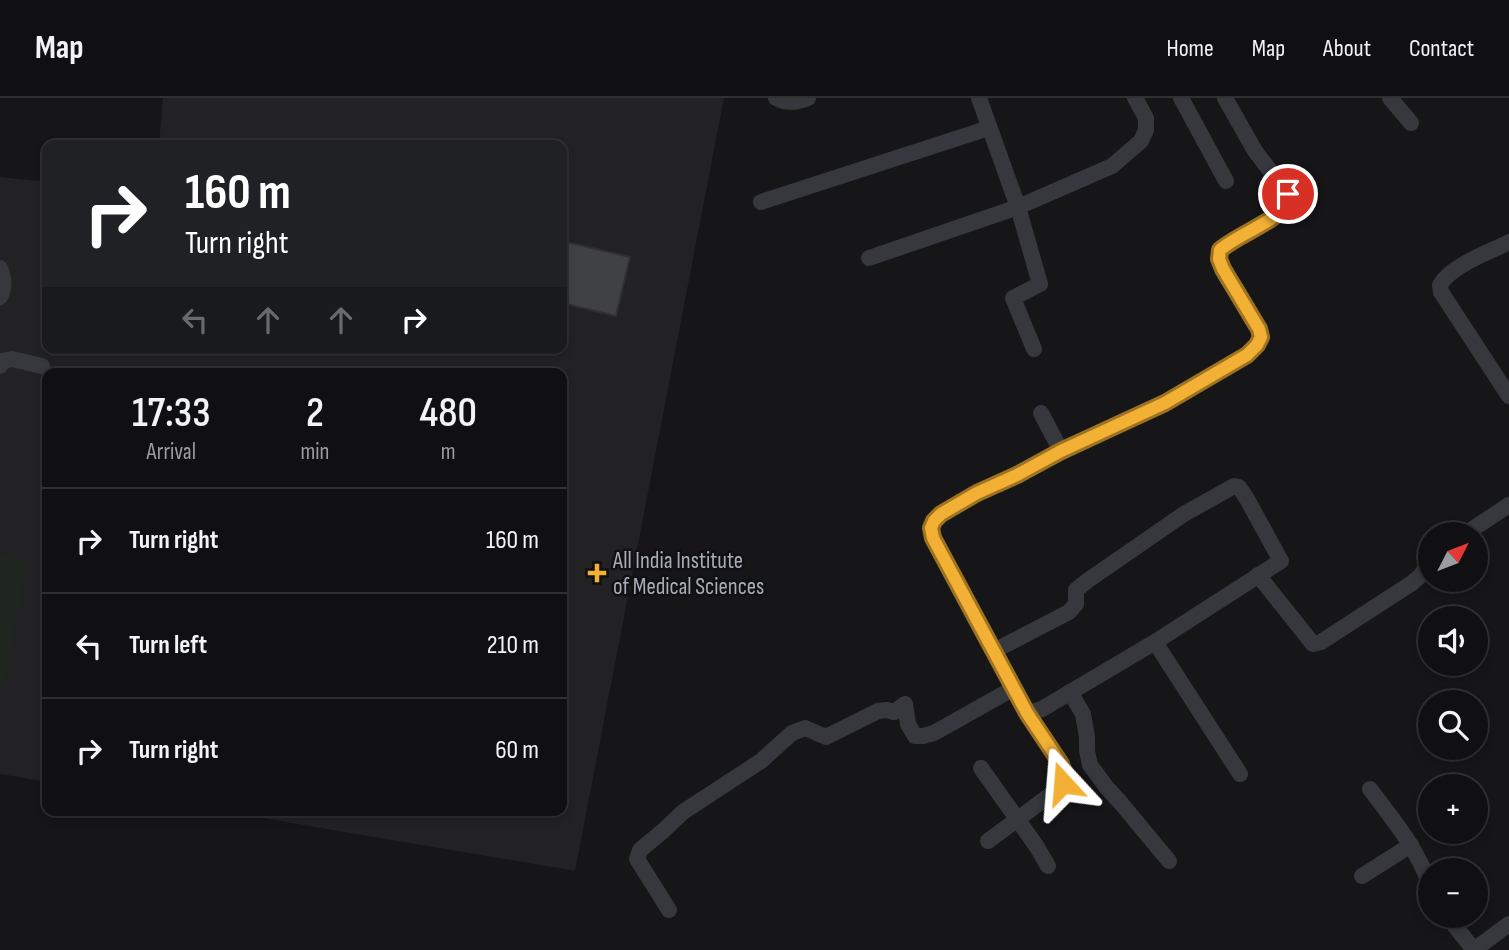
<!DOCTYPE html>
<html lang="en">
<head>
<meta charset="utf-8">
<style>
  :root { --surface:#101012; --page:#19191b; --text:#f1f3f6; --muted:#9c9d9f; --line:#303032 }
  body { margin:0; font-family:"Sofia Sans Condensed",sans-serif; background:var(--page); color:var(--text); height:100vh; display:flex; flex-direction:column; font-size:26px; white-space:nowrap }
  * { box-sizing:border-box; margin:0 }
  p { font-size:23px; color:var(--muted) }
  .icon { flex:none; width:38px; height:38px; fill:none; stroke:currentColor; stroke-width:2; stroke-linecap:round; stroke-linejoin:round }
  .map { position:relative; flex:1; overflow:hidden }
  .details { position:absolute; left:42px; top:270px; width:525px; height:448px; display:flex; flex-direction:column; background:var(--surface); border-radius:14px; box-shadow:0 4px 10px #0003,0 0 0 2px var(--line) }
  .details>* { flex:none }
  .banner { position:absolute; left:42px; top:42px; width:525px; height:214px; border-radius:14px; box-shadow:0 4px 10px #0003,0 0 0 2px var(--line); background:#202124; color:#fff; overflow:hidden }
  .needle { width:46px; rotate:48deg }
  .fabs { position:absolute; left:1418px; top:424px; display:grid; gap:14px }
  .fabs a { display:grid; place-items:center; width:70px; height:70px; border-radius:50%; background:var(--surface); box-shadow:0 4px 10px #0003,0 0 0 2px var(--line); font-size:35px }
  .pin { position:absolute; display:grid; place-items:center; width:60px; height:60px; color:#fff; margin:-30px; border:4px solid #fff; border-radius:50%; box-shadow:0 2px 7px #0007 }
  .me { position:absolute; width:77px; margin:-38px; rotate:341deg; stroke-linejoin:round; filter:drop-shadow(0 0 5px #0008) }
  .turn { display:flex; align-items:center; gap:24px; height:147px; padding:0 28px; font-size:32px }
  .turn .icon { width:91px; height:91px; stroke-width:2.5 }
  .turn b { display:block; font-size:49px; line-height:60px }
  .lanes { display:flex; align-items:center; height:66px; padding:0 28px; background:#0003; justify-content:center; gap:35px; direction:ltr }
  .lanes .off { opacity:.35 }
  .eta { display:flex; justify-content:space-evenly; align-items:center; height:119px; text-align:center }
  .eta b { font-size:42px; font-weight:600; line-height:49px }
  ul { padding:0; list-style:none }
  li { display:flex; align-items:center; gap:21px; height:105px; padding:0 28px; border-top:2px solid var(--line) }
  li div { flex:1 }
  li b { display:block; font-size:26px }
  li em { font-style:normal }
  header { display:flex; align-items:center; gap:42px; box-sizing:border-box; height:98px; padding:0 35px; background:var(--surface); border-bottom:2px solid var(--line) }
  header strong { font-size:33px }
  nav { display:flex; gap:38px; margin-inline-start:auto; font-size:24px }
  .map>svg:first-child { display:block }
  .built { fill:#222225 }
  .green { fill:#1e261f }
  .building { fill:#404145; stroke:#303034; stroke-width:2 }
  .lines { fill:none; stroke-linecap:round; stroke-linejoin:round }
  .minor { stroke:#37383d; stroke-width:16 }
  .route-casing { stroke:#9d7322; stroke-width:18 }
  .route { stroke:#f2b134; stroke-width:12 }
  .poi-dot { fill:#f2b134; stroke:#111113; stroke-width:2.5 }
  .labels { text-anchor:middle; stroke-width:5; stroke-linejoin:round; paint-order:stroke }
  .poi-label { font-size:23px; fill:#a8adb8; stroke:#111113; text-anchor:start }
</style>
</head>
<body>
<header>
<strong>Map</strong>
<nav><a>Home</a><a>Map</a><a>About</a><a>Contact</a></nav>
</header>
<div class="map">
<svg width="1509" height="852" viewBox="0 0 1509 852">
  <rect width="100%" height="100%" fill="#161618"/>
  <path class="built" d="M163 0H724L575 773 216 712H562V275H47V684L0 676V79L47 84V250H562V47H159Z"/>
  <path class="green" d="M0 457 27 462 5 584 0 583Z"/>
  <path class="building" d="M562 143 630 159 616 218 562 205Z"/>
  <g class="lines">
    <g class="minor">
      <path d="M776 0C786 6 798 4 808 0"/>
      <path d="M979 0 1018 109 1040 186 1013 200 1034 251"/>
      <path d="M1181 0 1226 83"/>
      <path d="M1390 0 1411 25"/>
      <path d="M761 104 989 30"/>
      <path d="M1509 144C1488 155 1452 167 1440 187L1441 194 1509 298"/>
      <path d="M869 160 1018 109 1112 68 1141 43 1146 32V20L1135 0"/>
      <path d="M0 170C4 179 5 190 0 199"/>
      <path d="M0 268 2 263 12 261 42 268"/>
      <path d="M1041 315 1061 353"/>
      <path d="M1465 436 1509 407"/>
      <path d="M1258 477 1313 546 1321 544 1412 485 1421 477 1430 463"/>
      <path d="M1155 544 1240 676"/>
      <path d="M994 553 1069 514 1076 506V492L1087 483 1184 416 1234 388 1239 389 1247 401 1281 463 1155 544 1042 611 1027 615 933 440 931 430 934 423 941 416 977 395 1165 305 1247 257 1257 247 1261 239 1259 231 1223 171 1219 161 1220 152C1237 137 1274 124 1286 107 1288 103 1288 101 1288 96L1255 53 1225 0"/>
      <path d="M1070 594 1083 616 1087 639V653L1090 667 1107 690 1120 704 1169 763"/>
      <path d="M981 670 1037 749 1048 768"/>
      <path d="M1370 691C1393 722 1418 751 1430 788"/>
      <path d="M988 743 1049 698 1063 685 1065 677 1061 666 1027 615"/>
      <path d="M1362 778 1411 747"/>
      <path d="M669 812 637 761 640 752 663 733 683 714 761 663 792 635 805 630 826 639 878 613 887 612 894 614 905 606 908 626 915 638H923L934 635 1014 590"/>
      <path d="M1446 817 1474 852"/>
      <path d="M1474 852 1509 826"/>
    </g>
  </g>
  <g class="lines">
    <defs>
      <path id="route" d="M1063 685 1065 677 1061 666 1027 615 933 440 931 430 934 423 941 416 977 395 1017 377 1061 353 1165 305 1247 257 1257 247 1261 239 1259 231 1223 171 1219 161 1220 152C1237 137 1275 124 1286 107 1288 103 1288 101 1288 96"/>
    </defs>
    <use href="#route" class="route-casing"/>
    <use href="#route" class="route"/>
  </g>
  <path class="poi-dot" d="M593.5 464.5h7v7h7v7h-7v7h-7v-7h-7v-7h7z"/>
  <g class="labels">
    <g class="poi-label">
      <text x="613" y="470">All India Institute<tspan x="613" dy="26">of Medical Sciences</tspan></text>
    </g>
  </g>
</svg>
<div class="fabs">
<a><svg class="needle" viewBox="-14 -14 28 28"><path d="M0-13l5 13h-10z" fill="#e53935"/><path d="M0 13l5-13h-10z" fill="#9c9d9f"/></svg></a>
<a><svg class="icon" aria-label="sound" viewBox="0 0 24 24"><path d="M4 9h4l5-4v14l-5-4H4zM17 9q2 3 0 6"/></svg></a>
<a><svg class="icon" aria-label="search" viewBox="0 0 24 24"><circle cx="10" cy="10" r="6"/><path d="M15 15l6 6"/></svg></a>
<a>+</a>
<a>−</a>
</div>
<div class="pin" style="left:1288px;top:96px;background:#d93025"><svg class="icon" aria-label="arrive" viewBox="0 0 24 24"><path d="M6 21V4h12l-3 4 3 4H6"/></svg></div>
<svg class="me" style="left:1063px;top:685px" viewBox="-20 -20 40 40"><path d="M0-17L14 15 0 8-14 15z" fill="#f2b134" stroke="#fff" stroke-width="4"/></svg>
<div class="banner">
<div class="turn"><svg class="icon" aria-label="right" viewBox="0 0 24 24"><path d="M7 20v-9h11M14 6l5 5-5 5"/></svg><div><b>160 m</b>Turn right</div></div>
<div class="lanes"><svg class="icon off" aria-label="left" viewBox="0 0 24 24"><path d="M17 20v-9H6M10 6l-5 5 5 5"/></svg><svg class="icon off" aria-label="ahead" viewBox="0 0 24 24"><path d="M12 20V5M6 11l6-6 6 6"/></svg><svg class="icon off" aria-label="ahead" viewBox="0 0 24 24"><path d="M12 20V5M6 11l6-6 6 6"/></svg><svg class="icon" aria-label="right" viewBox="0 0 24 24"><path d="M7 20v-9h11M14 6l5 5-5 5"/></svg></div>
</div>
<section class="details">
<div class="eta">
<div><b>17:33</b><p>Arrival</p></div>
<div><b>2</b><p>min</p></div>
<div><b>480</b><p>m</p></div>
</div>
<ul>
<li><svg class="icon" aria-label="right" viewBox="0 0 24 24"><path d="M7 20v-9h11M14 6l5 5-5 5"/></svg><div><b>Turn right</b></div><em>160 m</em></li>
<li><svg class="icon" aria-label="left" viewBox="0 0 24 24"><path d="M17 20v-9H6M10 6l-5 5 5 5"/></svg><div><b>Turn left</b></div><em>210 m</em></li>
<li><svg class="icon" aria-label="right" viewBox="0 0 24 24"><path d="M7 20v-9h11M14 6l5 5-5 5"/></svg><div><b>Turn right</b></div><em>60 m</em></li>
</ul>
</section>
</div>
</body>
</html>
